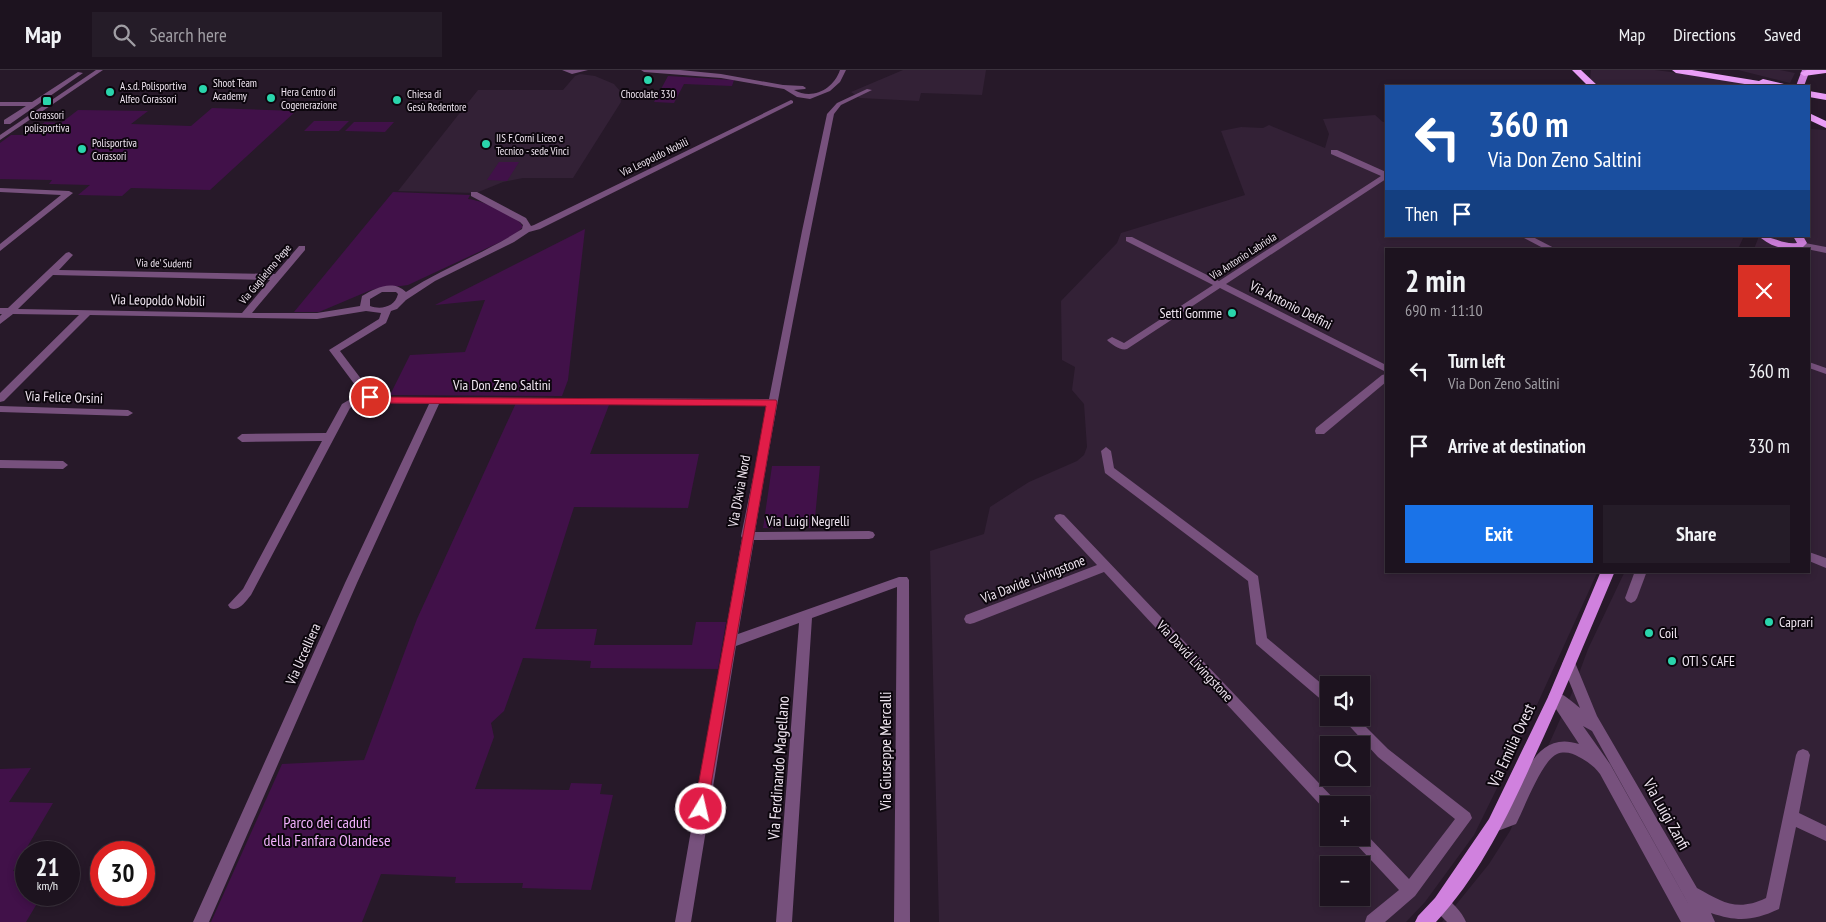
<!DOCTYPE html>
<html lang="en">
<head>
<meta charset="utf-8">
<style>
  :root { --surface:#1d131f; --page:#251c28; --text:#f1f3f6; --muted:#a09ea4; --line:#3b323d; --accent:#1a73e8 }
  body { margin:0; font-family:"PT Sans Narrow",sans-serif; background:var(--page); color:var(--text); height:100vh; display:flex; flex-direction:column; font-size:19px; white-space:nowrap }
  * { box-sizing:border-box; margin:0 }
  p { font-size:16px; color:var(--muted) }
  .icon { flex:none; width:28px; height:28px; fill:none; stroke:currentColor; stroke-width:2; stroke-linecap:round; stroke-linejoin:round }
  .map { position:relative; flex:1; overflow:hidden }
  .details { position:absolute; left:1385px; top:178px; width:425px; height:325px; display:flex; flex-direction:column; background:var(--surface); border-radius:0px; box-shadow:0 2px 8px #0003,0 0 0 1px var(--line) }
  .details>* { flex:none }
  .hud { position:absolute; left:1385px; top:15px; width:425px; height:152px; border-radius:0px; box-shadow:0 2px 8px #0003,0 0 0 1px var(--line); background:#1a4fa0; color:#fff; overflow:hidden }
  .fabs { position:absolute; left:1320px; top:606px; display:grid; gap:10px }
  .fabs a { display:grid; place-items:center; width:50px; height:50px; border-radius:0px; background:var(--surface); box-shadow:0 2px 8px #0003,0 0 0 1px var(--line); font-size:25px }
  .speed { position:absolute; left:15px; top:771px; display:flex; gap:10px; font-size:25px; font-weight:700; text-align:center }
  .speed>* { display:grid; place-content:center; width:65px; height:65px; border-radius:50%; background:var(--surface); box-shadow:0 2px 8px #0003,0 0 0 1px var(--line); line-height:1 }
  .speed small { font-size:12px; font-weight:400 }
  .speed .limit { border:8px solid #d22; background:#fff; color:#111 }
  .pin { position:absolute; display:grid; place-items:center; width:42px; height:42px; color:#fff; margin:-21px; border:2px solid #fff; border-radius:50%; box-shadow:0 1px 5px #0007 }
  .me { position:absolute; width:55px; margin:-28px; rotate:9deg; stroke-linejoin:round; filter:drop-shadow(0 0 4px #0008) }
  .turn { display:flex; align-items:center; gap:18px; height:105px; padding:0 20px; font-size:22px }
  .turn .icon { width:65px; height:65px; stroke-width:2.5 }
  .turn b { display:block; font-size:35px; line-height:42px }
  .then { display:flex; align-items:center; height:48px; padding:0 20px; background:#0003; gap:10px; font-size:19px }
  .round { display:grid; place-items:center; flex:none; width:52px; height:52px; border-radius:0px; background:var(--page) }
  .summary { display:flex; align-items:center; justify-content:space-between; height:85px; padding:0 20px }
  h1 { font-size:30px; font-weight:800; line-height:38px }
  .action { display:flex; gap:10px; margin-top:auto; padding:10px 20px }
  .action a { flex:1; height:58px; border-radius:0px; background:var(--accent); color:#fff; font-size:20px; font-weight:800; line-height:58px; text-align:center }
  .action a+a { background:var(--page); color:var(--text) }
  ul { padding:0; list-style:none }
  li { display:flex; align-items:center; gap:15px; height:75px; padding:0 20px }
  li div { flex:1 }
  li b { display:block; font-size:19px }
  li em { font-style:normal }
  header { display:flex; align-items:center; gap:30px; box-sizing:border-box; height:70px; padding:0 25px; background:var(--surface); border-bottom:1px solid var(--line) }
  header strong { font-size:24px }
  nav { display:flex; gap:28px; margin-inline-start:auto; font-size:18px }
  .search { width:350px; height:45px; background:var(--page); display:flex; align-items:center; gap:12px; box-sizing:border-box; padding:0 18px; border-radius:0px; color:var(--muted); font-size:19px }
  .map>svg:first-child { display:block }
  .built { fill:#332136; fill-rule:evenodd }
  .green { fill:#411149 }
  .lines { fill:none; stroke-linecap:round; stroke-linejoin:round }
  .minor { fill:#77517d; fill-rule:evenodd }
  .major { fill:#d081de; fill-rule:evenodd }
  .highway { fill:#ea9ef7; fill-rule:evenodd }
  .route { fill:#e11d48; stroke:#92132f }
  .poi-dot { fill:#2ad5ac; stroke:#0c060d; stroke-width:2 }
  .labels { text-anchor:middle; stroke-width:4; stroke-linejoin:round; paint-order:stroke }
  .far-poi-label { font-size:11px; fill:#f0e6f1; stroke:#0c060d; text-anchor:start }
  .far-street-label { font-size:11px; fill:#f0e6f1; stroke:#0c060d }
  .street-label { font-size:14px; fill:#f0e6f1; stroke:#0c060d }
  .poi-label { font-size:14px; fill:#f0e6f1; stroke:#0c060d; text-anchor:start }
  .near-street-label { font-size:16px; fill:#f0e6f1; stroke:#0c060d }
  .near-park-label { font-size:16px; fill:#f0b0fb; stroke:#0c060d }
</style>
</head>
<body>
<header>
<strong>Map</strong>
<div class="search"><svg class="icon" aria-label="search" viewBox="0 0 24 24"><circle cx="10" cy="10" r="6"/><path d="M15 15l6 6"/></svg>Search here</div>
<nav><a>Map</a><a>Directions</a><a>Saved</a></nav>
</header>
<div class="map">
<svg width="1826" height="852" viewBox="0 0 1826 852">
  <rect width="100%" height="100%" fill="#271929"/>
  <g class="built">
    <path d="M903 0H986L982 25 921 23 919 31 860 28 851 22Z"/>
    <path d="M1591 0H1655L1710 7 1754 16H1598L1590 9Z"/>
    <path d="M1738 0H1780L1795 3 1790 13Z"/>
    <path d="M580 4 595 6 614 14 620 21 621 32 573 108H523L503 112 476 123 398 121 478 20H563L575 6Z"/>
    <path d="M1375 45 1383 52H1386V166H1744L1738 179H1386V501H1598L1525 661 1474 765 1425 832 1406 852H939L930 481 984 464 990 437 1029 412 1077 391 1084 385 1087 377 1084 334 1072 320 1075 297 1062 290 1061 231 1117 173 1121 163 1245 125 1221 61 1241 57 1263 58 1269 55 1325 78 1329 64 1323 49ZM1329 615H1361V648H1329ZM1329 675H1361V708H1329ZM1329 735H1361V768H1329ZM1329 795H1361V828H1329Z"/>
    <path d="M1809 59 1826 60V852H1442L1489 794 1510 761 1571 625 1588 579 1625 501H1809V179H1754L1759 166H1809Z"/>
  </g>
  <g class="green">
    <path d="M668 6 734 10 732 16 684 14 674 33 654 32Z"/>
    <path d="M212 38 296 41 210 120 131 118 122 126 78 125 90 115 49 114 52 110 0 109V73L11 65H27L45 52 61 53 78 40 148 41 131 54 191 56Z"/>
    <path d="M314 51H349L339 61H304Z"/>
    <path d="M354 52H394L385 62 345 61Z"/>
    <path d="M499 92H519L507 111 487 110Z"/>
    <path d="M393 122 470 125 468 129C481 130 518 145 523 157L513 166 408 215 371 220 319 242H294Z"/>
    <path d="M585 159 568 310 562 326 390 325 410 285 465 282 485 230 435 235Z"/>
    <path d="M516 333 609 335 590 384H699L688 438 574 437 535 559H597L594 575H692L696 552H726L718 599 590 598 591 591 523 588 504 641 491 653 494 667 475 719 569 720 571 713 602 714 600 724 613 725 591 820 522 818 523 813H455L456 807 381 804 362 852H211L282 694 364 690 417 549Z"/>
    <path d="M772 396H820L814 458H763Z"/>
    <path d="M31 698 9 732 53 733 13 801 26 802V825H42L26 852H0V699Z"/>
  </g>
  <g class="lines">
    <g class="minor">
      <path d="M96 0H103L0 70V65Z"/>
      <path d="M562 0H588L572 4Z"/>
      <path d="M641 0H680L721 4 783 15 803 16 806 18 805 19 794 20C812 30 833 20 840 0H846L840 12 830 21 810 29 797 27 784 19 721 8 644 2Z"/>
      <path d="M78 2 83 3 10 54H4V50L26 36H0V32H32Z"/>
      <path d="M867 19 872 20 841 35 834 44C806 183 778 322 755 462L869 461 873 462 875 465 873 468 869 469 754 470 738 564 899 507H907L909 510 910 852H894L897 517 812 548 792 852H776L799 553 736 576 691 852H675L742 468 741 466 768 335 439 334 357 513 209 852H193L345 513 429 334 381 333 368 328 350 338 251 525C245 532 239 542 230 538L228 535 243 519 322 371 242 372 237 368 242 364 326 363 342 334 361 323 329 280 379 249 381 243 366 241 317 249 90 245 4 331 0 332V323L79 245 13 244 0 254V246L2 244H0V238H8L66 183 69 182 73 185 59 200 275 204 299 176H305V180L252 243H317L360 236 362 226C375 218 393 209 406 222 443 198 485 183 522 159L523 155 520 152 471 126V122H477L526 148 531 156 534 155 791 30 793 31V33L540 159 529 162 514 172 435 211 406 230 397 239 391 241 386 253 340 281 371 322 382 327 769 329 802 161 827 44 837 33ZM53 205 270 210 242 243 18 239ZM382 222H396L398 224C395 237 381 240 370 236V229Z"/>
      <path d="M1331 80H1337L1386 102V109L1226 214 1386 295V302L1220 218 1127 279C1121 281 1112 275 1107 270L1112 267 1124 273 1213 215 1126 171V167H1132L1219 211 1381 106 1331 84Z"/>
      <path d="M0 118 69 121 73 123 0 181V174L61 125 0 122Z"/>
      <path d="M1520 166H1531L1556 179H1545Z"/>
      <path d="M1800 172 1826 177V183L1797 177 1796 175Z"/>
      <path d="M1809 292 1826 298V304L1809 298Z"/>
      <path d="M1386 304V312L1324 364H1316L1315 361 1316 358 1382 305Z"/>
      <path d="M0 336 128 340 133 343 128 346 0 342Z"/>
      <path d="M1106 377 1111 381 1114 398 1258 506 1267 568 1329 620V634L1324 632 1256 574 1248 511 1105 403 1101 381Z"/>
      <path d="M0 390 63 391 68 395 63 399 0 398Z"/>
      <path d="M1060 444 1064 445 1335 730 1337 735H1329V741L1325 740 1104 502 974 553 970 554 966 553 964 549 966 545 1097 495 1056 451 1054 448 1056 445Z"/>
      <path d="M1809 482 1826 488V498L1809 491Z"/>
      <path d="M1635 501H1647L1637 528 1635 531 1631 533 1627 531 1625 528Z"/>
      <path d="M1569 589 1574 590 1597 646 1697 818C1722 832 1737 842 1766 828L1796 685 1798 681 1803 679 1808 681 1810 685 1799 743 1826 756V771L1796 757 1779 839C1753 851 1738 852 1711 843L1715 852H1698L1696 848 1698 852H1681L1600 704C1595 697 1587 691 1579 687 1573 683 1564 681 1557 684 1542 690 1524 739 1516 754L1495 762 1490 760 1488 755 1490 750 1506 744C1522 713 1534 659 1579 674L1548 627 1550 623C1560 619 1572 632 1580 638L1562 594 1564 590ZM1583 656 1592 661 1693 842 1610 694Z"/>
      <path d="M1342 648H1357L1388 679 1470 743 1472 748 1415 826 1385 852H1365L1367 846 1399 820 1355 773 1353 768H1361V761L1365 763 1409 809 1455 749 1378 687Z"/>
      <path d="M1441 826C1451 830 1462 842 1466 852H1447L1435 840 1433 834 1435 828Z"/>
    </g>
    <g class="major">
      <path d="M1802 0H1810L1804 16H1796Z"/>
      <path d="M1759 166C1773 166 1783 175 1797 173L1793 166H1803L1807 173 1803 177C1788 181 1771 178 1759 166Z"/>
      <path d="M1601 501H1615C1588 565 1562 628 1533 690 1508 746 1479 806 1436 852H1415L1418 846 1435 828 1489 749 1548 627Z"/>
    </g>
    <g class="highway">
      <path d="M1572 0H1581L1598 16H1588Z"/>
      <path d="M1672 0H1692L1759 11 1763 9 1792 16H1757L1676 3Z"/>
      <path d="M1807 0H1826V3L1804 6 1800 3Z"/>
      <path d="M1809 21 1826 24V30L1809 27Z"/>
      <path d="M1809 43 1826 51V58L1809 50Z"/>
    </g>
  </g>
  <path class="route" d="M370 324 381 327 776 330 777 332 706 744 701 746 696 744 694 739 766 336 381 333 367 329 365 327Z"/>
  <g class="poi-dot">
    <circle cx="648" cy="10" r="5"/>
    <circle cx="203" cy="19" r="5"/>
    <circle cx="110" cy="22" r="5"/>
    <circle cx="271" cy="28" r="5"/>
    <circle cx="397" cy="30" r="5"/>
    <rect x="42" y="26" width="10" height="10" rx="2.5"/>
    <circle cx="486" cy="74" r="5"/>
    <circle cx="82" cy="79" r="5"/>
    <circle cx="1232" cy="243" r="5"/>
    <circle cx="1769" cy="552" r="5"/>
    <circle cx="1649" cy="563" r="5"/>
    <circle cx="1672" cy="591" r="5"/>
  </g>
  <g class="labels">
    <g class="far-poi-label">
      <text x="213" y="17">Shoot Team<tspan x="213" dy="13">Academy</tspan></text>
      <text x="120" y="20">A.s.d. Polisportiva<tspan x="120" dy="13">Alfeo Corassori</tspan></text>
      <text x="281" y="26">Hera Centro di<tspan x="281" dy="13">Cogenerazione</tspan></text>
      <text x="407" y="28">Chiesa di<tspan x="407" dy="13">Gesù Redentore</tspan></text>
      <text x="648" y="28" text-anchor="middle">Chocolate 330</text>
      <text x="47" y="49" text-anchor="middle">Corassori<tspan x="47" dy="13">polisportiva</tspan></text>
      <text x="496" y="72">IIS F.Corni Liceo e<tspan x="496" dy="13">Tecnico - sede Vinci</tspan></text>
      <text x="92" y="77">Polisportiva<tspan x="92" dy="13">Corassori</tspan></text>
    </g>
    <g class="far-street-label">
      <text transform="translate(654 87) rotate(-26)" y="4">Via Leopoldo Nobili</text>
      <text transform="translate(1243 186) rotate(-33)" y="4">Via Antonio Labriola</text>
      <text transform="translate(164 193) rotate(1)" y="4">Via de’ Sudenti</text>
      <text transform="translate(265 204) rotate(-50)" y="4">Via Guglielmo Pepe</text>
    </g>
    <g class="street-label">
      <text transform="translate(158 230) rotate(1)" y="5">Via Leopoldo Nobili</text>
      <text transform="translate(1291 235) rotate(27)" y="5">Via Antonio Delfini</text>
      <text x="502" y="320">Via Don Zeno Saltini</text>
      <text transform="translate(64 327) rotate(2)" y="5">Via Felice Orsini</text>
      <text transform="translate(739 421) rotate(-80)" y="5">Via D'Avia Nord</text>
      <text x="808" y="456">Via Luigi Negrelli</text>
      <text transform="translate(1033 509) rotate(-21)" y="5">Via Davide Livingstone</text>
      <text transform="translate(303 584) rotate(-66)" y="5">Via Uccelliera</text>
      <text transform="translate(1195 591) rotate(47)" y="5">Via David Livingstone</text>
    </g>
    <g class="poi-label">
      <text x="1222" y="248" text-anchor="end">Setti Gomme</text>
      <text x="1779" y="557">Caprari</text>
      <text x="1659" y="568">Coil</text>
      <text x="1682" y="596">OTI S CAFE</text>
    </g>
    <g class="near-street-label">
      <text transform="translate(1511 675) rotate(-65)" y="6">Via Emilia Ovest</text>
      <text transform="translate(885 681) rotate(-90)" y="6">Via Giuseppe Mercalli</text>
      <text transform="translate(778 698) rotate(-86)" y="6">Via Ferdinando Magellano</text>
      <text transform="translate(1667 744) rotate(61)" y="6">Via Luigi Zanfi</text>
    </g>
    <g class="near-park-label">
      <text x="327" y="758">Parco dei caduti<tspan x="327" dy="18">della Fanfara Olandese</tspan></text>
    </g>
  </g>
</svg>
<div class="fabs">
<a><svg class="icon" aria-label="sound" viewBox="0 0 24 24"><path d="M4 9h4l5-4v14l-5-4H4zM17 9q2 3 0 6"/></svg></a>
<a><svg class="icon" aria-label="search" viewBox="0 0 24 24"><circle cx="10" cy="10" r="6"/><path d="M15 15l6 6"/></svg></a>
<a>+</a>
<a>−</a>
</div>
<div class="speed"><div>21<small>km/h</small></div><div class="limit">30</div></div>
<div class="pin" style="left:370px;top:327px;background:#d93025"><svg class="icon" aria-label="arrive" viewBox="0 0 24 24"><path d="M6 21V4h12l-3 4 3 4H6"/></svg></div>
<svg class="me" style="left:701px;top:739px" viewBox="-20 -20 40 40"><circle r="17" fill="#e11d48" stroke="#fff" stroke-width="3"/><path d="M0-11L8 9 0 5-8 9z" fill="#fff"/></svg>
<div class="hud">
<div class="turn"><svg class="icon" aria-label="left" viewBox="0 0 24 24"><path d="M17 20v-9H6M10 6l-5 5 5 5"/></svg><div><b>360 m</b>Via Don Zeno Saltini</div></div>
<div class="then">Then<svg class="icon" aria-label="arrive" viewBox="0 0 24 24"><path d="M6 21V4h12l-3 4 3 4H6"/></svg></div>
</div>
<section class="details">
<div class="summary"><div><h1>2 min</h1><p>690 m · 11:10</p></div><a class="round" style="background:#d93025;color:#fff"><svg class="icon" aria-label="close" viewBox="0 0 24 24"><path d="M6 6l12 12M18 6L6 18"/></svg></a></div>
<ul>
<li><svg class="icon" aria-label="left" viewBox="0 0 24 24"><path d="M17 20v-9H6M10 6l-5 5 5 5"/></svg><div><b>Turn left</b><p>Via Don Zeno Saltini</p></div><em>360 m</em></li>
<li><svg class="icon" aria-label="arrive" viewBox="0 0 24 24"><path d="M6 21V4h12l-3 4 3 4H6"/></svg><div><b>Arrive at destination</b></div><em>330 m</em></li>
</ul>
<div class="action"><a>Exit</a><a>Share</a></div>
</section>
</div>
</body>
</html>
